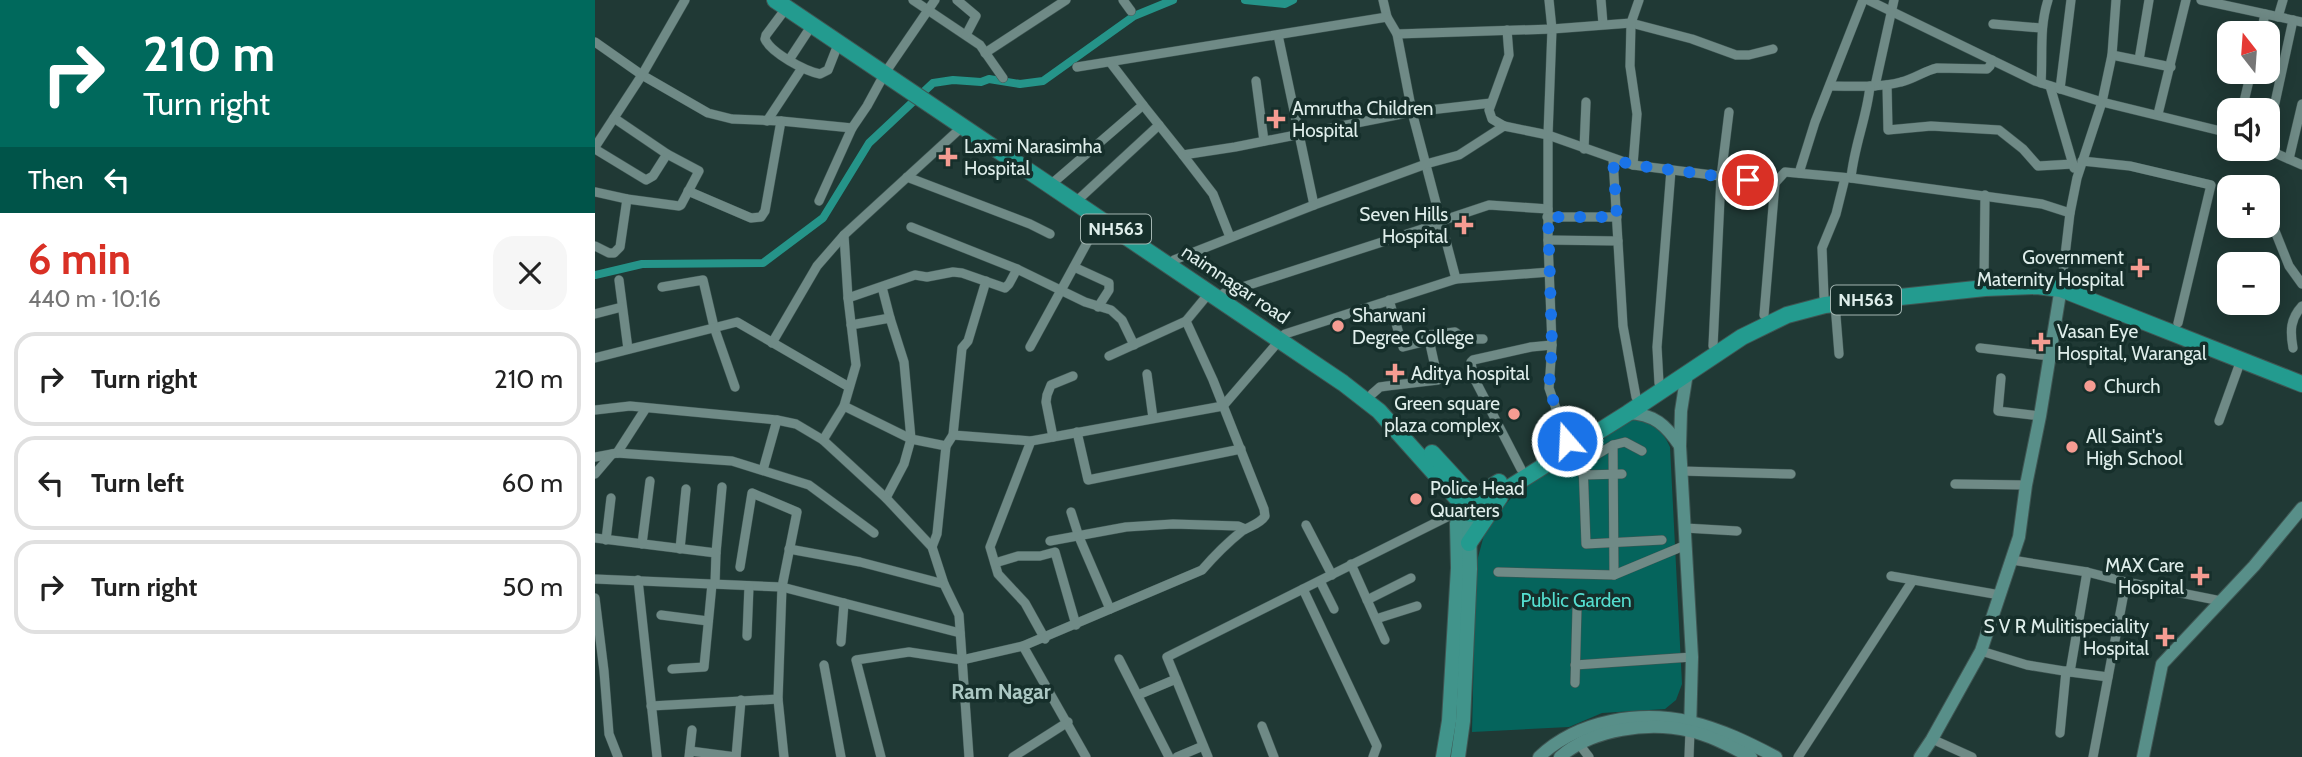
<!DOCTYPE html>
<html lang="en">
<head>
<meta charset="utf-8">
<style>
  :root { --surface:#fff; --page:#f6f6f6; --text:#222; --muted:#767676; --line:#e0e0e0; --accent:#d93025 }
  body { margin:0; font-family:Cabin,sans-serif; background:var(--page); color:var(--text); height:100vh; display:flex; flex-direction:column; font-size:26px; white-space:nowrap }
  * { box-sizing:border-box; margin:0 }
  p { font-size:23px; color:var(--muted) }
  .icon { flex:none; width:38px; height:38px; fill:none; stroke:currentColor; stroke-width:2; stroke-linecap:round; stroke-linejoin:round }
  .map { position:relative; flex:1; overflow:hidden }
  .sheet { display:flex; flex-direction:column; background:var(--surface); width:595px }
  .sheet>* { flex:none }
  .hud { background:#00695c; color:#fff; overflow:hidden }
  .needle { width:46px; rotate:343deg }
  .fabs { position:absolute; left:1622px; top:21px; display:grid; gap:14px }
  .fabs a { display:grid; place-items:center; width:63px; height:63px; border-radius:14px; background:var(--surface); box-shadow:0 4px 18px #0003; font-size:35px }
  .pin { position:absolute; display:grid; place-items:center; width:60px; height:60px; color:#fff; margin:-30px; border:4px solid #fff; border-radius:50%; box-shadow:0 2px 7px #0007 }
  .me { position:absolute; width:77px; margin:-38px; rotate:341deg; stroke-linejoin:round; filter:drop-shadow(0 0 5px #0008) }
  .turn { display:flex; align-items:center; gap:24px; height:147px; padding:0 28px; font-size:32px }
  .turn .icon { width:91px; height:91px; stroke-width:2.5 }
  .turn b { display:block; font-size:49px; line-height:60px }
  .then { display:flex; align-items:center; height:66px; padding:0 28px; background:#0003; gap:14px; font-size:26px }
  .round { display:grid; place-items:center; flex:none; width:74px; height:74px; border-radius:21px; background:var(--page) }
  .headline { display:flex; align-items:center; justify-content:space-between; height:119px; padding:0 28px }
  h1 { font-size:42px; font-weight:700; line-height:52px; color:var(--accent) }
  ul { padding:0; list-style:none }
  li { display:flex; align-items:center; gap:21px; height:94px; margin:0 14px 10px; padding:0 14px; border:4px solid var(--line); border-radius:21px }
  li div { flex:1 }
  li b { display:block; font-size:26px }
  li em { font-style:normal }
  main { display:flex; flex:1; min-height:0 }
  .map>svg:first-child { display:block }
  .green { fill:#05645c }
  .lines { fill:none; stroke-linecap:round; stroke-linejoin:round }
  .canal { stroke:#259489; stroke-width:8 }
  .street-casing { stroke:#3f5653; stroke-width:10 }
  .secondary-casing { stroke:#3f5653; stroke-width:14 }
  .primary-casing { stroke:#3f5653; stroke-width:16 }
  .highway-casing { stroke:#3f5653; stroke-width:18 }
  .street { stroke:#6f8a86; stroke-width:9 }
  .secondary { stroke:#588f89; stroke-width:12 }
  .primary { stroke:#41948b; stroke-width:14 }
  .highway { stroke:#239b8f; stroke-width:16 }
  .route { stroke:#1a73e8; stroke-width:12; stroke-dasharray:0 21.6 }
  .poi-dot { fill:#f59c92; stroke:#162f2b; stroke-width:2.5 }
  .labels { text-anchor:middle; stroke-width:7; stroke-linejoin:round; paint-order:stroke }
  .shield { fill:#162f2b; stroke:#a3b5b1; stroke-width:2 }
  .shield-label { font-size:18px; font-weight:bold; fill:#dfeeeb }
  .poi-label { font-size:19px; fill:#dfeeeb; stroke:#162f2b; text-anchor:start }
  .street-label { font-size:19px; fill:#dfeeeb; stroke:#162f2b }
  .park-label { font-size:19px; fill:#54decf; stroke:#162f2b }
  .neighbourhood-label { font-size:21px; font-weight:bold; fill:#abc8c3; stroke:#162f2b }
</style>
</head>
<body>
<main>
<section class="sheet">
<div class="hud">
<div class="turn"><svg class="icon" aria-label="right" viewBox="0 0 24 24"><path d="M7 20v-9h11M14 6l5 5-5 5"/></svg><div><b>210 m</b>Turn right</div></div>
<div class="then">Then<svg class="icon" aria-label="left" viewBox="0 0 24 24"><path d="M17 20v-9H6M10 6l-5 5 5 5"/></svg></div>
</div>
<div class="headline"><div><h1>6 min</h1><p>440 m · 10:16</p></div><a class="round"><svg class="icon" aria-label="close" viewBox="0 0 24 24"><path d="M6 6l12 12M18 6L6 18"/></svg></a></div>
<ul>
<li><svg class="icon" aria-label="right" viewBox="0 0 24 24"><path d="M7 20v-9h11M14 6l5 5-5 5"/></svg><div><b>Turn right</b></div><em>210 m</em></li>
<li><svg class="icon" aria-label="left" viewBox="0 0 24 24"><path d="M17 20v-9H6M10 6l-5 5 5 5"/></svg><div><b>Turn left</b></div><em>60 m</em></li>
<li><svg class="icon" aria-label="right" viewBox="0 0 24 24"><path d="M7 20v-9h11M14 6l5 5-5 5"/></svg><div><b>Turn right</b></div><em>50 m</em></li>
</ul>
</section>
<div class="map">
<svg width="1707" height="757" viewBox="0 0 1707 757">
  <rect width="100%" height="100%" fill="#203935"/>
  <path class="green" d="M1037 420C1055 420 1068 430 1075 447L1087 684 1081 700 1070 709 1007 713 974 727 877 732 881 565 889 535 898 518 921 493Z"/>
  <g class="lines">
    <g class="canal">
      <path d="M650 0 690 4 698 0"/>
      <path d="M0 275 47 264 168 263 228 218 274 143 338 83 358 80 386 82 394 79 425 84 448 81 539 16 578 0"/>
    </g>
    <defs>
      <g id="street">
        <path d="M318 0 385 45 408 78"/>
        <path d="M362 0 381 16 371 35"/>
        <path d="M528 0 536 11"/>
        <path d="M788 0 792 17"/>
        <path d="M954 0 957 29 953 135V240L957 345 954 388 972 441"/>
        <path d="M1006 0 1008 24"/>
        <path d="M1273 0 1440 81 1507 102 1634 133"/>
        <path d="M1606 0 1707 22"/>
        <path d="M192 7 171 35 170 39C176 53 210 71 225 74L233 70 244 42"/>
        <path d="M1683 17 1688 0"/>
        <path d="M1398 24 1446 28"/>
        <path d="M1666 33 1670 14"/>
        <path d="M802 34 817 112 861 279 955 272"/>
        <path d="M683 35 719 205"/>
        <path d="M0 42 47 75 113 113 137 119 186 121 257 128"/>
        <path d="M390 53 471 0"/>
        <path d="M1517 55 1576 67"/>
        <path d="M194 60 217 25"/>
        <path d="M1544 60 1554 0"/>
        <path d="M482 67 792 17 802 34 957 29 1036 23 1097 39 1141 55H1154L1178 49"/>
        <path d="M661 81 669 141"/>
        <path d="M1446 83C1448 55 1444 28 1453 0"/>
        <path d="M1292 85 1293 130 1336 126 1404 130 1428 149 1443 166 1478 164"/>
        <path d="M1235 86C1259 86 1283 88 1306 82 1319 79 1329 71 1342 68L1392 69 1395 66 1397 60"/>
        <path d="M1280 86 1299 0"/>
        <path d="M1455 86 1479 168"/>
        <path d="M1465 89 1476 0"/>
        <path d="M548 105 588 155 640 147 817 112 896 103"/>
        <path d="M1647 110 1656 72"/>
        <path d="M1563 114 1591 0"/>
        <path d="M172 121 207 68"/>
        <path d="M909 126 897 119 894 110 914 55 912 30"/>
        <path d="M1673 135 1698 20"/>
        <path d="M0 147 47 75 90 0"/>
        <path d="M0 149 51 180 58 176 72 154"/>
        <path d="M989 149 991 102"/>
        <path d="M1671 149 1707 165"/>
        <path d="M588 155 618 194 635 237"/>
        <path d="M1018 159 1028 326 1041 397"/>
        <path d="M1694 159 1707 104"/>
        <path d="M1487 161 1535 166 1616 185 1583 323"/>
        <path d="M1038 165 1042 114 1035 66 1036 23 1044 0"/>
        <path d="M1204 173 1220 122 1268 0"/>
        <path d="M312 177 435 224 455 234"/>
        <path d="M1256 178C1259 146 1272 117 1275 86"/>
        <path d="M460 181 548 105 515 62"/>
        <path d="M93 191 156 218 166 217 170 211 186 121"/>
        <path d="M0 192 32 199 84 206 86 205 104 171 72 154 19 118"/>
        <path d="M485 198 564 125"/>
        <path d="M224 201 257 128 272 106 290 73 340 0"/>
        <path d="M1674 216 1694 266 1707 284"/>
        <path d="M952 217H1022"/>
        <path d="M846 221 894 205 953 209"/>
        <path d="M316 227 422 269 490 302 516 310 527 320 539 345"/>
        <path d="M953 240 1023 241"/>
        <path d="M0 246 14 253H19L25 247 32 199"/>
        <path d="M579 260 719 205 831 164 864 155 909 126 953 135 1038 165 1180 183 1190 172 1256 178 1447 204 1475 213"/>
        <path d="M479 267 514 283V290L503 307"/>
        <path d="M24 280 33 349"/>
        <path d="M1389 280 1390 195"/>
        <path d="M1467 281 1475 213 1482 178 1507 102 1517 55 1521 0"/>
        <path d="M67 287 108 280 119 327 140 387"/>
        <path d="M287 287 295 318"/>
        <path d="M629 293 846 223"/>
        <path d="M1229 297 1227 248 1241 214 1250 178"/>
        <path d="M253 298 320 275 332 277 358 272 367 273 410 288 414 284 422 269"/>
        <path d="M794 300 808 347 828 342 833 335 860 332 869 339H888"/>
        <path d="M1240 304 1244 354"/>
        <path d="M0 314 27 307"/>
        <path d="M1169 315 1180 183"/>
        <path d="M256 325 295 318 309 362 316 439 309 464 291 498"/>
        <path d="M177 343 222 266 249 235 368 126"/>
        <path d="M1118 346 1126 177 1134 112"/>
        <path d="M435 347 505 219"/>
        <path d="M1385 348 1455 356"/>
        <path d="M1698 348C1695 331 1695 319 1707 306"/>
        <path d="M514 356 591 321 615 292"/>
        <path d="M0 358 142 322 254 387"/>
        <path d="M552 374 558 418"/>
        <path d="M1406 378 1403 411 1445 416"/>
        <path d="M1064 383 1062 347 1076 170"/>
        <path d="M777 394 785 387 792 386 843 380 833 335"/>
        <path d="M249 406 316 439 351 446 358 435 367 348 373 341 391 281"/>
        <path d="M0 410 35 406 182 420 201 424 228 440 291 498 337 547 349 584"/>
        <path d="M1624 421 1646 360"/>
        <path d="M482 432 493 480 646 449"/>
        <path d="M358 435 436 441 628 406 690 334 861 279"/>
        <path d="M458 437 451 402 452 395 456 385 478 376"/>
        <path d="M228 440 249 406 261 365 253 298 249 235"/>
        <path d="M436 441 395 547 403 574 430 603 450 639"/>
        <path d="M1018 445 1019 575"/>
        <path d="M1047 451 1030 442 1018 445 988 463 991 544 1067 540"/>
        <path d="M22 453 51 408"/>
        <path d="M0 457 22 453 137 461 214 485 279 533"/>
        <path d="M926 469 878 376 876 362 878 360 936 347 957 345"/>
        <path d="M168 470 182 420"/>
        <path d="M1086 471 1196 474"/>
        <path d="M0 474 17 454"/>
        <path d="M988 475 1027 474"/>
        <path d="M1360 484 1431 485"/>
        <path d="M476 512 484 537 515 609"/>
        <path d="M711 525 737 575"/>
        <path d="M1090 528 1142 531"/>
        <path d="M0 538 121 553 127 487"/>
        <path d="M11 540 16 498"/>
        <path d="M455 541 531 527 578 524 643 526 650 529"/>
        <path d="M47 544 55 481"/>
        <path d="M337 547 342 534 351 446"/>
        <path d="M85 549 91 489"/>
        <path d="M194 549 265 562 349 584 364 615 374 757"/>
        <path d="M1417 560 1492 572 1531 582"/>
        <path d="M400 563 423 556H445L460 552 481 625"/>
        <path d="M756 564 790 640"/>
        <path d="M145 567 157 493 202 512 187 587 183 699 189 757"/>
        <path d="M903 572 1019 575 1091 545"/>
        <path d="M1296 576 1405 595"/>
        <path d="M0 579 187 587 365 633"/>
        <path d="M43 580 62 757"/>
        <path d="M725 581 739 609"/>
        <path d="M120 584 121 553"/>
        <path d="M708 589 782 746 778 757"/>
        <path d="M0 598 9 671 14 734 23 757"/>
        <path d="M772 600 816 578"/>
        <path d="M66 615 113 621"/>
        <path d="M781 619 822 606"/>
        <path d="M152 636 154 586"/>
        <path d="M246 642 249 603"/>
        <path d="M428 646 491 757"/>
        <path d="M1386 651 1432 665 1475 672 1492 572"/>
        <path d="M524 659 574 757"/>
        <path d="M229 665 246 757"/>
        <path d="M980 665 1097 657"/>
        <path d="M77 669 109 667 117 584"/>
        <path d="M1475 672 1513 677"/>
        <path d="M980 683 982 609"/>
        <path d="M543 695 581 679"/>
        <path d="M56 706 183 699"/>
        <path d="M667 726 679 757"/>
        <path d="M1465 733 1471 671"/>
        <path d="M1337 739 1377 757"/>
        <path d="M984 744 994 757"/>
        <path d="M95 751 141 757"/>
        <path d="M94 757 97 730"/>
        <path d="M141 757 146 700"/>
        <path d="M286 757 261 660 314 652 367 660 428 646 607 570C620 555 632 543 647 531 655 526 665 524 670 516L669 509 618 380 591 321"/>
        <path d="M418 757 473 722"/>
        <path d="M582 757 608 746"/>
        <path d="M613 757 572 657 864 511"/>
        <path d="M1094 757 1095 731"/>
        <path d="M1203 757 1318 580"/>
        <path d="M1498 757 1531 582 1626 601"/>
      </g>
      <g id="secondary">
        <path d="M1092 373 1086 411 1085 446 1097 657 1095 731"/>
        <path d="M1033 413C1059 414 1071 425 1085 446"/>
        <path d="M944 757C983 720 1045 710 1096 722 1126 729 1154 743 1181 757"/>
        <path d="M965 757C997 729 1054 721 1095 731 1117 736 1136 747 1156 757"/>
        <path d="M1325 757 1337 739 1386 651 1424 537 1431 485 1445 416 1467 281"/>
        <path d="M1548 757 1567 664 1659 566 1707 508"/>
      </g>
      <g id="primary">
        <path d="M848 757 854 721 863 568 862 524 864 511 868 504"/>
        <path d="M863 757 868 721 875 569 874 524 876 514"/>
      </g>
      <g id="highway">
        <path d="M180 0 748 383 784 411 876 514 885 506 1033 413 1147 337 1192 315 1230 305 1390 288 1442 286 1466 289 1707 384"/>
        <path d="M837 453 884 504"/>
        <path d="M868 504 904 482"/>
        <path d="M874 543 905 497"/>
      </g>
    </defs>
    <use href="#street" class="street-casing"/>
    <use href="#secondary" class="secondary-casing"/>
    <use href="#primary" class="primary-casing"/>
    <use href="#highway" class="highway-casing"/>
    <use href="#street" class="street"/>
    <use href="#secondary" class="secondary"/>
    <use href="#primary" class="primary"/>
    <use href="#highway" class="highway"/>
  </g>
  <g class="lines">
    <path class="route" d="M972 441 954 388 957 345 953 217H1022L1018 159 1038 165 1153 180"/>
  </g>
  <g class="poi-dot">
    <path d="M677.5 108.5h7v7h7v7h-7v7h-7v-7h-7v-7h7z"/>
    <path d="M349.5 146.5h7v7h7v7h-7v7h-7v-7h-7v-7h7z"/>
    <path d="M865.5 214.5h7v7h7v7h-7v7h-7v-7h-7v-7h7z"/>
    <path d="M1541.5 257.5h7v7h7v7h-7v7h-7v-7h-7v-7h7z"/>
    <circle cx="743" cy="326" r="7"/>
    <path d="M1442.5 331.5h7v7h7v7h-7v7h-7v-7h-7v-7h7z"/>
    <path d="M796.5 362.5h7v7h7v7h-7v7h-7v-7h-7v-7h7z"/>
    <circle cx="1495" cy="386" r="7"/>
    <circle cx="919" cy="414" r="7"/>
    <circle cx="1477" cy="447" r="7"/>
    <circle cx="821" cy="499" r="7"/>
    <path d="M1601.5 565.5h7v7h7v7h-7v7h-7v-7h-7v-7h7z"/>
    <path d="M1566.5 626.5h7v7h7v7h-7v7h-7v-7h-7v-7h7z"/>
  </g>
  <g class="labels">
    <g class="shield">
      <rect x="486" y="214.5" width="70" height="29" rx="5"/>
      <rect x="1236" y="285.5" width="70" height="29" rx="5"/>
    </g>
    <g class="shield-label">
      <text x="521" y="235">NH563</text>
      <text x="1271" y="306">NH563</text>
    </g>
    <g class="poi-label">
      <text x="697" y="115">Amrutha Children<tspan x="697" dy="22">Hospital</tspan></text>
      <text x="369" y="153">Laxmi Narasimha<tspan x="369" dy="22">Hospital</tspan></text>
      <text x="853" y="221" text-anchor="end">Seven Hills<tspan x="853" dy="22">Hospital</tspan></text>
      <text x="1529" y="264" text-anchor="end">Government<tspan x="1529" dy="22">Maternity Hospital</tspan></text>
      <text x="757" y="322">Sharwani<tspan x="757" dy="22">Degree College</tspan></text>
      <text x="1462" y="338">Vasan Eye<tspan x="1462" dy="22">Hospital, Warangal</tspan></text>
      <text x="816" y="380">Aditya hospital</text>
      <text x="1509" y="393">Church</text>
      <text x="905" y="410" text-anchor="end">Green square<tspan x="905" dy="22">plaza complex</tspan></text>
      <text x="1491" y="443">All Saint's<tspan x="1491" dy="22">High School</tspan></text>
      <text x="835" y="495">Police Head<tspan x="835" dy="22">Quarters</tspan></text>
      <text x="1589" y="572" text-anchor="end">MAX Care<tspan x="1589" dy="22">Hospital</tspan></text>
      <text x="1554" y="633" text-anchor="end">S V R Mulitispeciality<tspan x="1554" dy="22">Hospital</tspan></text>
    </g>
    <g class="street-label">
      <text transform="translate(641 284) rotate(34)" y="7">naimnagar road</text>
    </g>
    <g class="park-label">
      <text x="981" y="607">Public Garden</text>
    </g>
    <g class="neighbourhood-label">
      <text x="406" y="699">Ram Nagar</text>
    </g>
  </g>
</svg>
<div class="fabs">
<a><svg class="needle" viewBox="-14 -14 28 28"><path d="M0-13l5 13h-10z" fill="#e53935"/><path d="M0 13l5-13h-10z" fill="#767676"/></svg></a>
<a><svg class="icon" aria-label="sound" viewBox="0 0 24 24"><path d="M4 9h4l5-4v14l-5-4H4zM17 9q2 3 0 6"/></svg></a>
<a>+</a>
<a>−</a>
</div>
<div class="pin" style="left:1153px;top:180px;background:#d93025"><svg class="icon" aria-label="arrive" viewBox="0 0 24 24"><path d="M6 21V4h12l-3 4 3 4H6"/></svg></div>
<svg class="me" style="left:972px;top:441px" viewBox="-20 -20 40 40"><circle r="17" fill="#1a73e8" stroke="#fff" stroke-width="3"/><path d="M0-11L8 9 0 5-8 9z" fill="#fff"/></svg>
</div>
</main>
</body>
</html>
